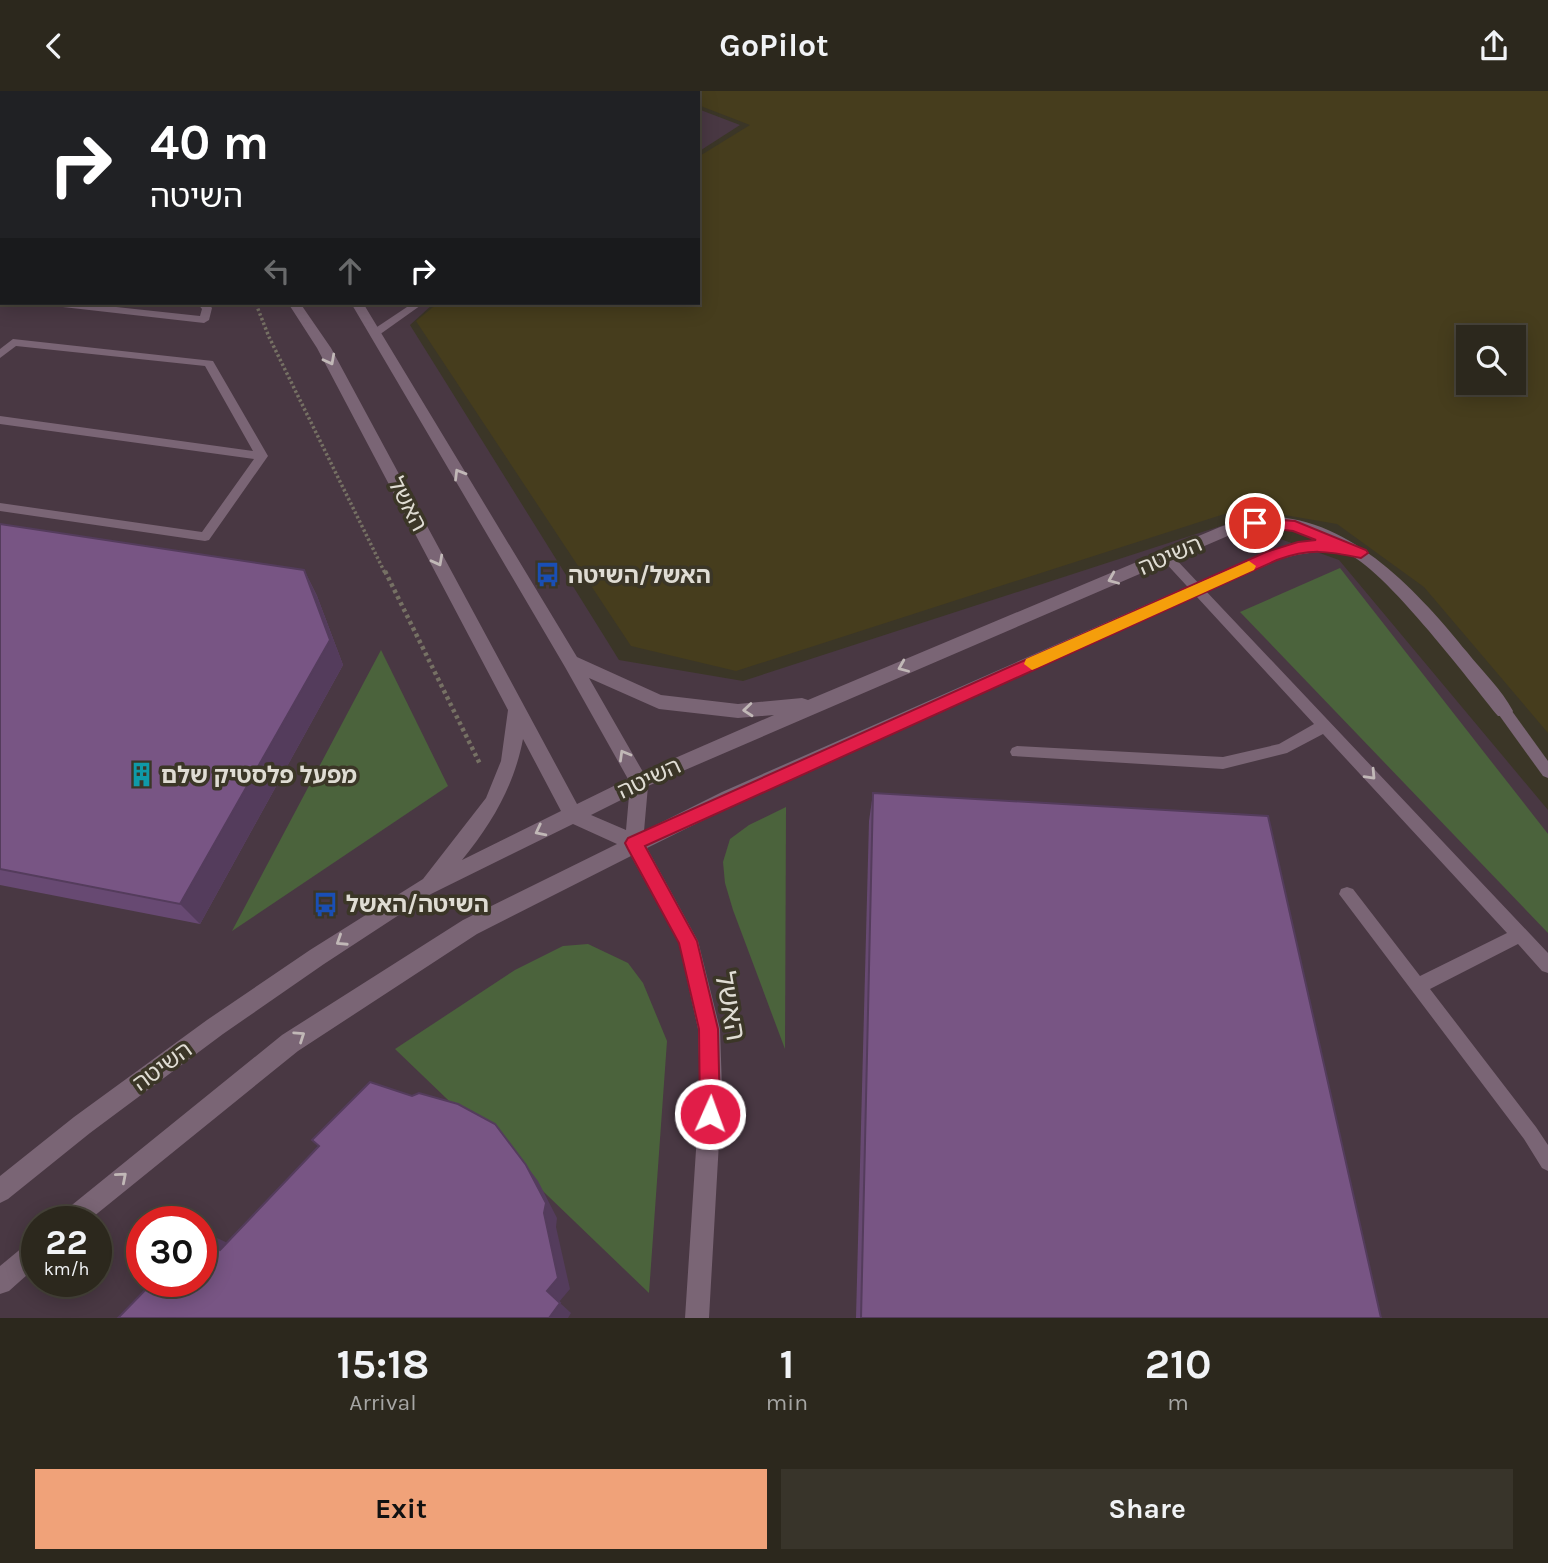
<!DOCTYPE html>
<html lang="en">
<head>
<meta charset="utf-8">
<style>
  :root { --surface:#2c281d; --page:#38342a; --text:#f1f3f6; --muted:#a6a6a4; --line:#48443b; --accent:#f0a279 }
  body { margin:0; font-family:Karla,"Noto Sans Hebrew",sans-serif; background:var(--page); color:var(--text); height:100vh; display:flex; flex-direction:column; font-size:26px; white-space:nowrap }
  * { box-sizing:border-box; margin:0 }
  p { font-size:23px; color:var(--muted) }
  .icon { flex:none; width:38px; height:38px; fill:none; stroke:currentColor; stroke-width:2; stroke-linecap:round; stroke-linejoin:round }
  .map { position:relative; height:1227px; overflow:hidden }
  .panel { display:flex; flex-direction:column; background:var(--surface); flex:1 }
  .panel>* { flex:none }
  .top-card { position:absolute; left:0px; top:0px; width:700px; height:214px; box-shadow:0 4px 18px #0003,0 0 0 2px var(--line); background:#202124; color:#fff; overflow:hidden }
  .tools { position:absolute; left:1456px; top:234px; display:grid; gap:14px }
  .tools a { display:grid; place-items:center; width:70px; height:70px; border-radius:0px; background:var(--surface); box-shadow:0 4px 18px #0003,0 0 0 2px var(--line); font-size:35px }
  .speed { position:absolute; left:21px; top:1115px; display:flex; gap:14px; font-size:35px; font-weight:700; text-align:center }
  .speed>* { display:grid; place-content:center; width:91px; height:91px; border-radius:50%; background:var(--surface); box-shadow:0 4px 18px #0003,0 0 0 2px var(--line); line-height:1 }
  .speed small { font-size:18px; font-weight:400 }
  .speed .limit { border:10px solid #d22; background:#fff; color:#111 }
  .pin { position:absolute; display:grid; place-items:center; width:60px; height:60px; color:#fff; margin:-30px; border:4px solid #fff; border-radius:50%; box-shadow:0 2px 7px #0007 }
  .me { position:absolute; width:77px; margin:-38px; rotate:2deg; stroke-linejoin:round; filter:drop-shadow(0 0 5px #0008) }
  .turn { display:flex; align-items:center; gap:24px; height:147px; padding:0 35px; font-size:32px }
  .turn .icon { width:91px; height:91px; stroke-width:2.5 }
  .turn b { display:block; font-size:49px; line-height:60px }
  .lanes { display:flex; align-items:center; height:66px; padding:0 35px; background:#0003; justify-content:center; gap:35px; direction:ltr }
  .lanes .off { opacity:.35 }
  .eta { display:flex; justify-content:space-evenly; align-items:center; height:119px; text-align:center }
  .eta b { font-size:42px; font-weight:700; line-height:49px }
  .action { display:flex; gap:14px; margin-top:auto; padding:14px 35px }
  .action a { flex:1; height:80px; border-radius:0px; background:var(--accent); color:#111; font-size:28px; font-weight:700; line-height:80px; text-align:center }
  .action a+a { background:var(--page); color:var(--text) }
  header { display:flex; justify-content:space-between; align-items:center; height:91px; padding:0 35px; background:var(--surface); font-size:32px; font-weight:700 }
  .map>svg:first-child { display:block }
  .industrial { fill:#493843; fill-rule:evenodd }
  .green { fill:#4b633c }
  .sand { fill:#463d1d; fill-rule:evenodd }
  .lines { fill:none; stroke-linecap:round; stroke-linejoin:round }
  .path-far2 { stroke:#767164; stroke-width:2.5; stroke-dasharray:2.5 2.5; stroke-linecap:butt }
  .path-far1 { stroke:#767164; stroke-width:3.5; stroke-dasharray:2.5 2.5; stroke-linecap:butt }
  .path { stroke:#767164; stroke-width:4.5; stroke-dasharray:3.5 3.5; stroke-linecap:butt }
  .lane { fill:#7a6575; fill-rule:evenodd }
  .street { fill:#7a6575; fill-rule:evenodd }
  .wall { fill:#674972 }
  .shaded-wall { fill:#543c5c }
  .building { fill:#785584; stroke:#543c5c; stroke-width:2 }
  .oneway { stroke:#c1b8b7 }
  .route { fill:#e11d48; stroke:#92132f; stroke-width:2 }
  .slow { fill:#f59e0b }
  .labels { text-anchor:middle; stroke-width:7; stroke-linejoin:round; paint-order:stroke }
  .street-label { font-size:23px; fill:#dfdcd3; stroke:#3b3627 }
  .poi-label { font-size:23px; font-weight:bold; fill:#dfdcd3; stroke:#3b3627; text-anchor:start }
  .near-street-label { font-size:28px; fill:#dfdcd3; stroke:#3b3627 }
</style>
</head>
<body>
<header><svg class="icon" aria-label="back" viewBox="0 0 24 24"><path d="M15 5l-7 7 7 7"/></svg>GoPilot<svg class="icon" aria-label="share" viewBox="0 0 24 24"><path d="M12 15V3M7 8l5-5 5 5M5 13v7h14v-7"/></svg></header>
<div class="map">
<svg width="1548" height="1227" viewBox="0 0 1548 1227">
  <rect width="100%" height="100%" fill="#3b3627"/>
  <g class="industrial">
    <path d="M0 0 657 2H2V212H434L410 234 619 569 743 590 1233 431 1339 469 1548 719V1227H0ZM37 1130H96V1190H37ZM142 1130H201V1190H142Z"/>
    <path d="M698 18 740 34 698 61Z"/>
  </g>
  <g class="green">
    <path d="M1340 477 1548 743V842L1240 521Z"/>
    <path d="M381 559 448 695 232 840Z"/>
    <path d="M786 716 785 958 733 819 725 792 723 771 730 748 749 734Z"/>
    <path d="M588 853 628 872 643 892 667 950 649 1202 395 958 515 879 563 855Z"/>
  </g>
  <path class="sand" d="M661 0H1548V642L1424 496 1337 433 1243 417 736 580 631 555 416 230 438 212H698V66L750 34 698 14V2ZM1468 247H1514V292H1468Z"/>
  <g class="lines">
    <path class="path-far2" d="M255 212 256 215"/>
    <path class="path-far1" d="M256 213 269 246 385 482"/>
    <path class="path" d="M385 480 480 673"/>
    <g class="lane">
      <path d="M0 197H2L0 204Z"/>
      <path d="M49 212H79L200 225 202 218 197 212H208L212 217 209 229 204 232 54 215Z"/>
      <path d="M413 212H424L379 244H371V240Z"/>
      <path d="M13 248 213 270 268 365 209 449 205 450 0 420V412L202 441 254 368 0 333V325L253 360 205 275 16 255 0 267V258Z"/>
      <path d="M1166 460 1170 462 1548 862V882L1542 880 1518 853 1430 898 1536 1036 1548 1054V1080L1542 1077 1524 1048 1339 803 1341 798 1347 796 1353 798 1420 885 1507 842 1323 643 1287 662 1223 678 1012 665 1010 661 1012 657 1017 655 1223 666 1279 653 1314 633 1162 468 1160 465 1162 462Z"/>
      <path d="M1504 614 1509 616 1548 670V687L1543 685 1499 624 1497 620 1499 616Z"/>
    </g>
    <g class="street">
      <rect x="0" y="107" width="2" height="6"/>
      <path d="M0 130H2L0 138Z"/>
      <path d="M2 153V162L0 163V154Z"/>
      <path d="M288 212H300L331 257 577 713 628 688 565 576 351 212H363L577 566 661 604 738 613 802 607 808 609 1220 436C1230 433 1240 429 1250 427 1340 414 1417 499 1467 561 1482 580 1502 599 1513 620L1510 625H1498C1474 596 1374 463 1341 461 1320 460 1299 462 1278 469L736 713 647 757 698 850 720 938 722 998 709 1227H685L700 998 698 938 679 852 631 765 477 843 298 960 88 1130H58L62 1122 282 944 463 829 617 753 573 733 431 803 324 873 223 943 90 1042 8 1108 0 1112V1085L74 1026 207 929 310 859 423 788 486 707 501 670 508 619 317 257ZM1256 437 1295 440 1321 449 1296 452 1266 461 722 701 644 740 648 695 1230 444ZM589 587 659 618 738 627 774 624 643 681ZM523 648 561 720 462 769C492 732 514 695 523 648ZM629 705 626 739 591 724Z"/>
      <path d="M37 1147V1175L9 1200 0 1203V1175L29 1151Z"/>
    </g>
  </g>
  <g class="wall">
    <path d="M0 433 304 479 317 505 343 574 200 833 0 794Z"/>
    <path d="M873 702 1381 1227H856L869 730Z"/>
  </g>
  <g class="shaded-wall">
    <path d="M304 479 317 505 343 574 200 833 180 813Z"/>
    <path d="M495 1033 538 1090 557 1127 556 1136 570 1198 559 1211 571 1222 568 1227H549L547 1200Z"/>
    <path d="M202 1140 232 1154 220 1159Z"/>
  </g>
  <g class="building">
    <path d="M0 433 304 479 330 549 180 813 0 778Z"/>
    <path d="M873 702 1268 725 1381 1227H861Z"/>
    <path d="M370 991 412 1005 419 1002 458 1013 495 1033 526 1074 546 1112 544 1122 558 1187 547 1200 560 1212 549 1227H118L154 1190H201V1141L202 1140 220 1159 319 1055 312 1049Z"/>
  </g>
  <defs><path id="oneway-chevron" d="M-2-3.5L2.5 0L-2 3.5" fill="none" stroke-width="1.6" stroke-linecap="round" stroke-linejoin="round" transform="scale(1.75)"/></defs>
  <g class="oneway">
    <use href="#oneway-chevron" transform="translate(330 269) rotate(62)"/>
    <use href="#oneway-chevron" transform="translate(459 383) rotate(-121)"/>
    <use href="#oneway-chevron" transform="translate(438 470) rotate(62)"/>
    <use href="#oneway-chevron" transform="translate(1113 488) rotate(157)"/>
    <use href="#oneway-chevron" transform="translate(903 576) rotate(157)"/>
    <use href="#oneway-chevron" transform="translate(748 619) rotate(175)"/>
    <use href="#oneway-chevron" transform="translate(624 664) rotate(-120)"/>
    <use href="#oneway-chevron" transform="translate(1371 684) rotate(47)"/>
    <use href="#oneway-chevron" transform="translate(540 740) rotate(153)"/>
    <use href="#oneway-chevron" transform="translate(341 850) rotate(147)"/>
    <use href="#oneway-chevron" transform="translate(300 945) rotate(-34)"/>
    <use href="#oneway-chevron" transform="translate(122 1086) rotate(-41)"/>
  </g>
  <path class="route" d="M1255 427 1295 430 1366 459 1368 462 1361 467C1327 460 1310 457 1277 469L645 755 697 850 718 938 720 1023 717 1030 710 1033 703 1030 700 1023 699 938 679 852 628 758 625 752 628 747 1266 461 1298 451 1316 449 1293 440 1251 435 1248 432Z"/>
  <path class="slow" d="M1249 470 1256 475 1254 479 1037 577 1032 579 1024 573 1026 568Z"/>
  <defs>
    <symbol id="bus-bare" viewBox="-9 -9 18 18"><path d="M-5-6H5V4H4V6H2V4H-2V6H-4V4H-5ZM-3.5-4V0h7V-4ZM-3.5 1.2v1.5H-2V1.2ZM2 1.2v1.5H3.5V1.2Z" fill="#1a4fb4" stroke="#3b3627" stroke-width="2.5" paint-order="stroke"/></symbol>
    <symbol id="building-bare" viewBox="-9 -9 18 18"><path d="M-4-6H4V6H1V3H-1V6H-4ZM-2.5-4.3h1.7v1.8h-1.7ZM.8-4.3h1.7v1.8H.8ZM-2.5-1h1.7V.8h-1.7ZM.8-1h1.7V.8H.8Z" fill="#0f9aa8" stroke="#3b3627" stroke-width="2.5" paint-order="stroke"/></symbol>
  </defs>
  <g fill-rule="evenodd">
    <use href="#bus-bare" x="530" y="466" width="35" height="35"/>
    <use href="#building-bare" x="124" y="666" width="35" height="35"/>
    <use href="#bus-bare" x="308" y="796" width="35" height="35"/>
  </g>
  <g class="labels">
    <g class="street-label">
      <text transform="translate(408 413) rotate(62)" y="8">האשל</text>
      <text transform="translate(1170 464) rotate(-23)" y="8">השיטה</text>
      <text transform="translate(649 687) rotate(-25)" y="8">השיטה</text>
      <text transform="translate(162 975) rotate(-36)" y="8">השיטה</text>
    </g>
    <g class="poi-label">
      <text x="568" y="492">האשל/השיטה</text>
      <text x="161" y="692">מפעל פלסטיק שלם</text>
      <text x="346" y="821">השיטה/האשל</text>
    </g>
    <g class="near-street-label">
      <text transform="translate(731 915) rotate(80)" y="10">האשל</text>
    </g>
  </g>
</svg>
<div class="tools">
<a><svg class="icon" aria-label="search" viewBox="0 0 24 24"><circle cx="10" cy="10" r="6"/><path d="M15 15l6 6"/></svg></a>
</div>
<div class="speed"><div>22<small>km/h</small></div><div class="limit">30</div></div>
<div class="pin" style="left:1255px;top:432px;background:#d93025"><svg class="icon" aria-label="arrive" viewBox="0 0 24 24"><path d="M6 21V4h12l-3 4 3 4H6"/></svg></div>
<svg class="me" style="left:710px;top:1023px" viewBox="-20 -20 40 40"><circle r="17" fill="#e11d48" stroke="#fff" stroke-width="3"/><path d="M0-11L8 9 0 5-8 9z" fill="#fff"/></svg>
<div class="top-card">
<div class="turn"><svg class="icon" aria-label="right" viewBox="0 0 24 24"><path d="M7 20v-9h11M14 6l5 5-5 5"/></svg><div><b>40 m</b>השיטה</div></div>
<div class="lanes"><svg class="icon off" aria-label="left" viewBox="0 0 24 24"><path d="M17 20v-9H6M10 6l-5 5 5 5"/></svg><svg class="icon off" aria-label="ahead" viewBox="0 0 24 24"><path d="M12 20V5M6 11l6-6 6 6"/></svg><svg class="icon" aria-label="right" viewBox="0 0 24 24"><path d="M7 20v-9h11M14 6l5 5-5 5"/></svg></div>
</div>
</div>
<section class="panel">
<div class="eta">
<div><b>15:18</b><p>Arrival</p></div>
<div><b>1</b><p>min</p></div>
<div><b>210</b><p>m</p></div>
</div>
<div class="action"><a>Exit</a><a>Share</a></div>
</section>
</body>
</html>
